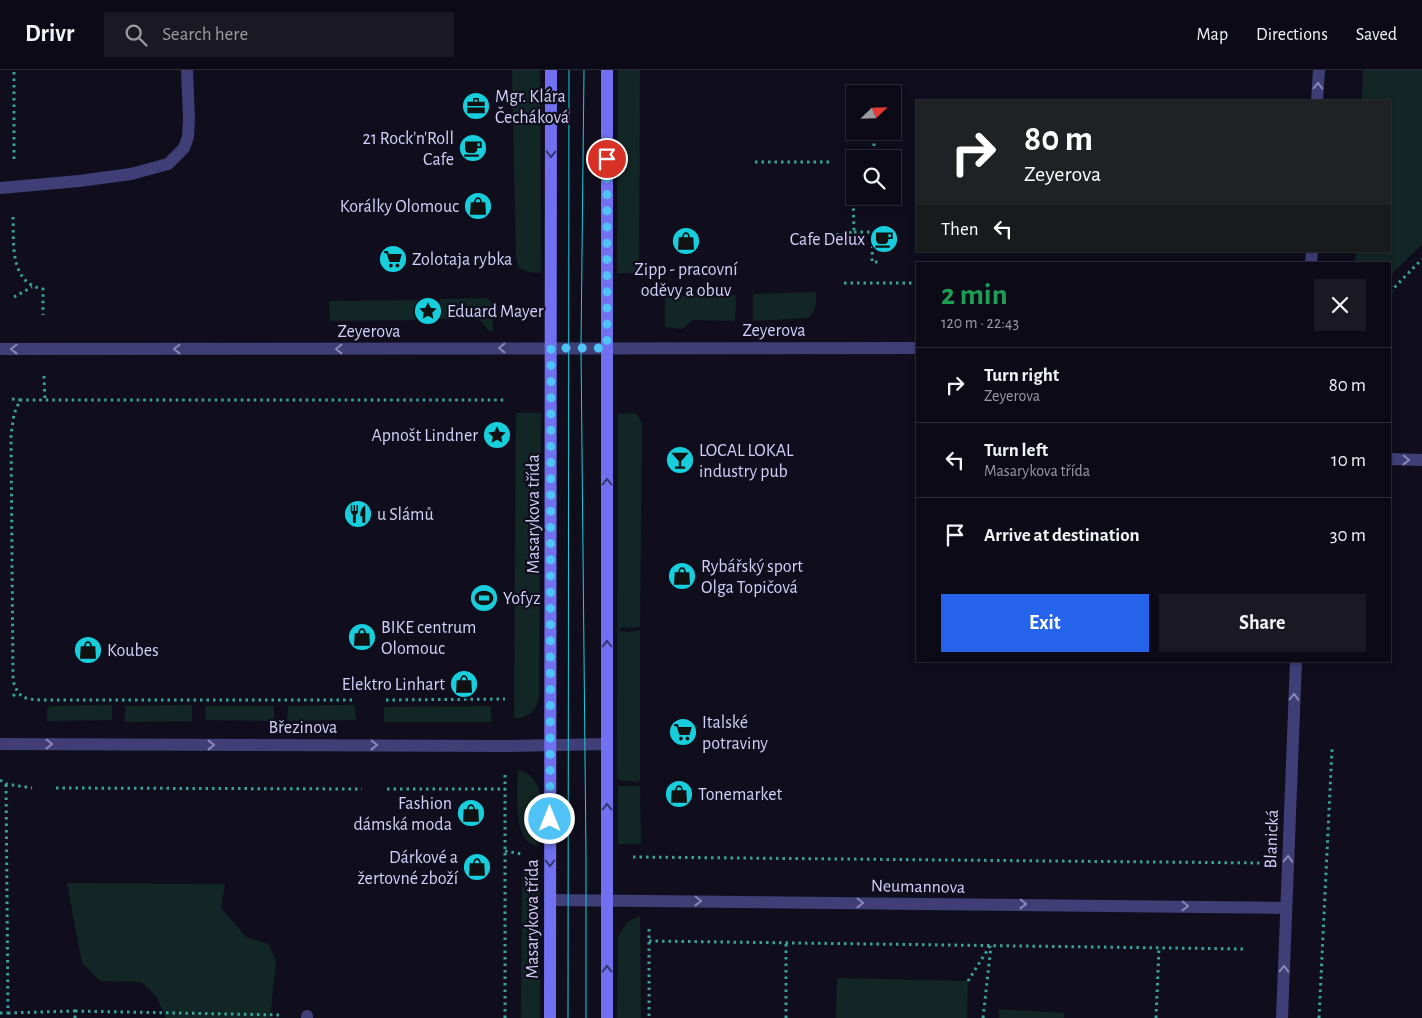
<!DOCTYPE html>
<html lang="en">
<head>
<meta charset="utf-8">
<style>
  :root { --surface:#0c0a16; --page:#1a1823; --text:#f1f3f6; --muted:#9a9aa1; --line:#2c2b35; --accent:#2563eb }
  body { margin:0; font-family:"Alegreya Sans",sans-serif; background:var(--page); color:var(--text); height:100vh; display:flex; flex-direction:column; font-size:19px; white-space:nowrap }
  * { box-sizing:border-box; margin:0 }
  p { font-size:16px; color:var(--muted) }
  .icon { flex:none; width:28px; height:28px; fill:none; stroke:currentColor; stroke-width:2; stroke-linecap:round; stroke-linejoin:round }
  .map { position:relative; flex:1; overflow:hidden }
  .details { position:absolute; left:916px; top:192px; width:475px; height:400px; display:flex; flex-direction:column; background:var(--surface); border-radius:0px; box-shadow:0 2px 8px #0003,0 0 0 1px var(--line) }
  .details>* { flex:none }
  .banner { position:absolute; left:916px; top:30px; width:475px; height:152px; border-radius:0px; box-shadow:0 2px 8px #0003,0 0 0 1px var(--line); background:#202124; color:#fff; overflow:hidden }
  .needle { width:32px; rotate:67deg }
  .controls { position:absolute; left:846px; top:15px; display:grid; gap:10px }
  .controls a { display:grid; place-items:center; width:55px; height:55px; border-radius:0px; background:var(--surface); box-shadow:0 2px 8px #0003,0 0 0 1px var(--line); font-size:25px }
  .pin { position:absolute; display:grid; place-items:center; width:42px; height:42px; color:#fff; margin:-21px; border:2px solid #fff; border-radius:50%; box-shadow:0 1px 5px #0007 }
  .me { position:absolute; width:55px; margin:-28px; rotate:0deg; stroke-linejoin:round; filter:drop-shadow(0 0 4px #0008) }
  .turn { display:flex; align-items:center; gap:18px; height:105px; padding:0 25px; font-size:22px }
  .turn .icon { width:65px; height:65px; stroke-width:2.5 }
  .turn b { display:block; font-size:35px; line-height:42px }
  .then { display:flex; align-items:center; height:48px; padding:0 25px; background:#0003; gap:10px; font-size:19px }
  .round { display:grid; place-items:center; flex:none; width:52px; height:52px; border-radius:0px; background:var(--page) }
  .head { display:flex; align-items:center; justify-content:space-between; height:85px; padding:0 25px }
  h1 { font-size:30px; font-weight:600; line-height:38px; color:#1e9e55 }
  .button { display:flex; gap:10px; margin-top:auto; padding:10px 25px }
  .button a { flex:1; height:58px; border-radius:0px; background:var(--accent); color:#fff; font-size:20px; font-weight:600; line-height:58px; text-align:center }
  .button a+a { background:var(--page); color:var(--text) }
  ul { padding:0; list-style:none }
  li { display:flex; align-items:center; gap:15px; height:75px; padding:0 25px; border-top:1px solid var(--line) }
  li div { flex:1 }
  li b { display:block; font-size:19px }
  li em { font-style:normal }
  header { display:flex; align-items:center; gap:30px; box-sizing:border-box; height:70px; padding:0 25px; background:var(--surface); border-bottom:1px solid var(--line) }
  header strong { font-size:24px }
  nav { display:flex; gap:28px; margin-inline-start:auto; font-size:18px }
  .search { width:350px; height:45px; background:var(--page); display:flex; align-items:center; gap:12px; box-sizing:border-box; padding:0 18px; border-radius:0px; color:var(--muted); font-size:19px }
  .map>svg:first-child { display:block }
  .green { fill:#122625 }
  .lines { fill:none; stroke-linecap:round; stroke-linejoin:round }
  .path { stroke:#39a39b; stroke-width:3; stroke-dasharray:2.5 4; stroke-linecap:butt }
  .lane { stroke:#3f3e77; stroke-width:12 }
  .street { stroke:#3f3e77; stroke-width:12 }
  .secondary { stroke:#7070f0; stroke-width:12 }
  .tram { stroke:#17cedd; stroke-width:1 }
  .oneway { stroke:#8986b8 }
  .oneway2 { stroke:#363571 }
  .route { stroke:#4fc3f7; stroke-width:9; stroke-dasharray:0 16.2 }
  .labels { text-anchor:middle; stroke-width:4.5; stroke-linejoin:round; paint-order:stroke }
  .poi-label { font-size:18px; fill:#d3cffa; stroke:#100e1d; text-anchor:start }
  .street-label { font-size:18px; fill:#d3cffa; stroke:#100e1d }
</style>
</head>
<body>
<header>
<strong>Drivr</strong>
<div class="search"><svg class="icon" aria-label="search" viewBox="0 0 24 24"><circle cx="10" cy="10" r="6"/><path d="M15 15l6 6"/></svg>Search here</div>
<nav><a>Map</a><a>Directions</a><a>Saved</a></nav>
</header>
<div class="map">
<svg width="1422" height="948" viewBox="0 0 1422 948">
  <rect width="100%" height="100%" fill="#100e1d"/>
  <g class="green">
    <path d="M512 0H540L541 203 529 202 519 198 516 187Z"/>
    <path d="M618 0H640L639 203H617Z"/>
    <path d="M1363 0H1422V174L1390 206V194H1355L1356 181H1390V31H1362Z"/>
    <path d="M816 222C817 231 816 242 808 248L753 251V224Z"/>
    <path d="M736 225 735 251 693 250 682 259 665 257V226Z"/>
    <path d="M486 228 492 232 493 262 488 260 479 249H439L440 229Z"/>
    <path d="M426 230 427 250 330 251 329 231Z"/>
    <path d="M516 343H541L539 628C536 641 529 648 514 648Z"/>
    <path d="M634 343 638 345 642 354 640 557 620 558 619 561 629 562 640 560V710L637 712 617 710 618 344Z"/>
    <path d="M112 635V650L47 651V638L51 636Z"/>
    <path d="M192 635V651L125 652V636Z"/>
    <path d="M355 635 356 650 287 651 288 636Z"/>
    <path d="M205 636H274V651L206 650Z"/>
    <path d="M491 636V652H384V637Z"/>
    <path d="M518 700C529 702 535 709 539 719V776C511 775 518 719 518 700Z"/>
    <path d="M618 716H640L641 774H618Z"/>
    <path d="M533 798 540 799V948H521L522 808 525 803Z"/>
    <path d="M67 813 225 814 221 838 246 867 269 874 276 892 270 948H166L156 926 141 912 100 911 82 893Z"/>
    <path d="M640 846 641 948H617L618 867 627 852Z"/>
    <path d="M837 908 968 911 967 948H836Z"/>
    <path d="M999 939 1065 943 1064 948H999Z"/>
  </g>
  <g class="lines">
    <g class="path">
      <path d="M14 89V0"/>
      <path d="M874 89V61"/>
      <path d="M755 92H831"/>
      <path d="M13 147C14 173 9 213 43 219V245"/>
      <path d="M854 162H873L872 192H878"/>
      <path d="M830 166 854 162 853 126H874"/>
      <path d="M844 213H918"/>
      <path d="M1390 222 1422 189"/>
      <path d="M14 227 32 217"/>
      <path d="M44 306 45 330"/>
      <path d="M12 329 20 330"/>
      <path d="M13 626 18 622"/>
      <path d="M352 630H41C24 629 18 628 13 610L11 365 14 344 20 330H505"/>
      <path d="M386 630 505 629"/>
      <path d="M0 710 6 714 32 718"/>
      <path d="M56 718 362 719"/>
      <path d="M387 719H505"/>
      <path d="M505 781 522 784"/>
      <path d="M633 787 1260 793"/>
      <path d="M649 859V948"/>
      <path d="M649 871 1244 879"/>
      <path d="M968 911 990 876"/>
      <path d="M75 941 279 945"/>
      <path d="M0 943H8L6 714"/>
      <path d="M8 943 75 941V948"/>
      <path d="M505 948V702"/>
      <path d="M786 948V873"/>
      <path d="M983 948 991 876"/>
      <path d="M1156 948 1159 878"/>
      <path d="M1319 948 1332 679"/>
    </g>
    <g class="lane">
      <path d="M0 118 79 111 131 104 168 94 184 78 188 67 189 49 187 0"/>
      <path d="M307 948V946"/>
    </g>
    <g class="street">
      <path d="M1317 31 1319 0"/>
      <path d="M1311 194 1312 181"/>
      <path d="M0 279 918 278"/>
      <path d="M1390 389 1422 390"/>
      <path d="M0 674 505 676 607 674"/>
      <path d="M550 830 1286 838"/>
      <path d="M1282 948 1296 591"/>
    </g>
    <g class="secondary">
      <path d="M550 948 551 0"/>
      <path d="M607 948V0"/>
    </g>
    <g class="tram">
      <path d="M584 0 581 278 586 787V948"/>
      <path d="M568 948 569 0"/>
    </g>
  </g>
  <defs><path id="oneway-chevron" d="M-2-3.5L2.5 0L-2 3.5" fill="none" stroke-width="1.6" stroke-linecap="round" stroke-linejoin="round" transform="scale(1.25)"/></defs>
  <g class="oneway">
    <use href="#oneway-chevron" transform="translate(1318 16) rotate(-88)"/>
    <use href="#oneway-chevron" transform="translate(502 278) rotate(180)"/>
    <use href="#oneway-chevron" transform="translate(14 279) rotate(-180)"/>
    <use href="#oneway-chevron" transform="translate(177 279) rotate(180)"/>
    <use href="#oneway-chevron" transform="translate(339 279) rotate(180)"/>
    <use href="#oneway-chevron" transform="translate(1406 390) rotate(1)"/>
    <use href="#oneway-chevron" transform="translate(1294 627) rotate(-88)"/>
    <use href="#oneway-chevron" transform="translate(49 674)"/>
    <use href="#oneway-chevron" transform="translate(211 675)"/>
    <use href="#oneway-chevron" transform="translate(374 675)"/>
    <use href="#oneway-chevron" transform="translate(1288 789) rotate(-88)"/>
    <use href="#oneway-chevron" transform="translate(698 831) rotate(1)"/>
    <use href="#oneway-chevron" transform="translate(860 833) rotate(1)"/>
    <use href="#oneway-chevron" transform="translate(1023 834) rotate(1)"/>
    <use href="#oneway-chevron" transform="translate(1185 836) rotate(1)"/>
    <use href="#oneway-chevron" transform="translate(1284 899) rotate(-88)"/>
  </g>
  <g class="oneway2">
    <use href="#oneway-chevron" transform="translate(551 84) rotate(90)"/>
    <use href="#oneway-chevron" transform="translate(607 412) rotate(-90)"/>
    <use href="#oneway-chevron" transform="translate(607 574) rotate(-90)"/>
    <use href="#oneway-chevron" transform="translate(607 737) rotate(-90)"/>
    <use href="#oneway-chevron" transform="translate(550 793) rotate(90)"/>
    <use href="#oneway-chevron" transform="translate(607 899) rotate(-90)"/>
  </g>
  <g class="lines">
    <path class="route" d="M550 749 551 278H607V89"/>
  </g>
  <defs>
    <symbol id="office-disc" viewBox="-11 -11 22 22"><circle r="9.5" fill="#17cedd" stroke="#100e1d"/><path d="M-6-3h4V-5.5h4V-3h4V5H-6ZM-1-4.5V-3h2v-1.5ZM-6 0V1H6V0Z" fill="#111"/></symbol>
    <symbol id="cafe-disc" viewBox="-11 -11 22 22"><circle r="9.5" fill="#17cedd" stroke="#100e1d"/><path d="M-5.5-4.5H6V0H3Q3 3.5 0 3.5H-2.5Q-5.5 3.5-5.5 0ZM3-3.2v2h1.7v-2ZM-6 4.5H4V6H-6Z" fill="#111"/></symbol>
    <symbol id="shop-disc" viewBox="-11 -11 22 22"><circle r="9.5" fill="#17cedd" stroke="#100e1d"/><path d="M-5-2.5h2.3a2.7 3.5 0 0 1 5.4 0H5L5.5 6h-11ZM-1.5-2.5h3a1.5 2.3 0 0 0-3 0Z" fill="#111"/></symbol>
    <symbol id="supermarket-disc" viewBox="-11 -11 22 22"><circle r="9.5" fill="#17cedd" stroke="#100e1d"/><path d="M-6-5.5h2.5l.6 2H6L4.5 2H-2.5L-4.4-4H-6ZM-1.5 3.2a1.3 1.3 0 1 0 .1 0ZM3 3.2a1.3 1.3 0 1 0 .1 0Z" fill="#111"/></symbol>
    <symbol id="sight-disc" viewBox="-11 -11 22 22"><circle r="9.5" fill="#17cedd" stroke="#100e1d"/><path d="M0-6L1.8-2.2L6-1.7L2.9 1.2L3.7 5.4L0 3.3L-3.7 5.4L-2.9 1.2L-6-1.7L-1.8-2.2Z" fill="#111"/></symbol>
    <symbol id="bar-disc" viewBox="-11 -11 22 22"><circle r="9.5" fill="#17cedd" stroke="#100e1d"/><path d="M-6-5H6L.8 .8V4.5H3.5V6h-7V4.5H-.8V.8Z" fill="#111"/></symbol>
    <symbol id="restaurant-disc" viewBox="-11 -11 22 22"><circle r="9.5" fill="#17cedd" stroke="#100e1d"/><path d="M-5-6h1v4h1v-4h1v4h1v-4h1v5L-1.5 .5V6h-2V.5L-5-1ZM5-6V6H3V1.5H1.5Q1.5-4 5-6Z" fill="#111"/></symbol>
    <symbol id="stadium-disc" viewBox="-11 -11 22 22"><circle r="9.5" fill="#17cedd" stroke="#100e1d"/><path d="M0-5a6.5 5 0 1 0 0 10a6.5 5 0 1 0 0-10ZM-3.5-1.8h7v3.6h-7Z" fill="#111"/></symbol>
  </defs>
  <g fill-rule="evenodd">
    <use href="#office-disc" x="460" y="20" width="32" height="32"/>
    <use href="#cafe-disc" x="457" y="62" width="32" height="32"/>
    <use href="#shop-disc" x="462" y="120" width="32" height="32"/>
    <use href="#cafe-disc" x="868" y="153" width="32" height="32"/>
    <use href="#shop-disc" x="670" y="155" width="32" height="32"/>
    <use href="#supermarket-disc" x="377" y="173" width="32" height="32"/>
    <use href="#sight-disc" x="412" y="225" width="32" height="32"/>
    <use href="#sight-disc" x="481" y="349" width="32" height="32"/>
    <use href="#bar-disc" x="664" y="374" width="32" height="32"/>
    <use href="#restaurant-disc" x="342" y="428" width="32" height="32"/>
    <use href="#shop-disc" x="666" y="490" width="32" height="32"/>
    <use href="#stadium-disc" x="468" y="512" width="32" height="32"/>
    <use href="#shop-disc" x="346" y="551" width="32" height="32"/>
    <use href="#shop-disc" x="72" y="564" width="32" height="32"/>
    <use href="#shop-disc" x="448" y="598" width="32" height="32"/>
    <use href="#supermarket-disc" x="667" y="646" width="32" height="32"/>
    <use href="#shop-disc" x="663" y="708" width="32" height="32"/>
    <use href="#shop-disc" x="455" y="727" width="32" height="32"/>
    <use href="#shop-disc" x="461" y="781" width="32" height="32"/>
  </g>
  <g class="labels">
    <g class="poi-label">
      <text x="495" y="32">Mgr. Klára<tspan x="495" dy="21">Čecháková</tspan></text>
      <text x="454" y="74" text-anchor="end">21 Rock'n'Roll<tspan x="454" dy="21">Cafe</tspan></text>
      <text x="459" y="142" text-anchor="end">Korálky Olomouc</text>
      <text x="865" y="175" text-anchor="end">Cafe Delux</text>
      <text x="412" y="195">Zolotaja rybka</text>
      <text x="686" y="205" text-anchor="middle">Zipp - pracovní<tspan x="686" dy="21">oděvy a obuv</tspan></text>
      <text x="447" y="247">Eduard Mayer</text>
      <text x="478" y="371" text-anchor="end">Apnošt Lindner</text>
      <text x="699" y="386">LOCAL LOKAL<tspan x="699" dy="21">industry pub</tspan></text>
      <text x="377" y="450">u Slámů</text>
      <text x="701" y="502">Rybářský sport<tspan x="701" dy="21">Olga Topičová</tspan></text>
      <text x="503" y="534">Yofyz</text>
      <text x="381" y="563">BIKE centrum<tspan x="381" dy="21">Olomouc</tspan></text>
      <text x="107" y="586">Koubes</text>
      <text x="445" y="620" text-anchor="end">Elektro Linhart</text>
      <text x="702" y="658">Italské<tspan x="702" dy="21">potraviny</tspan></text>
      <text x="698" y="730">Tonemarket</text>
      <text x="452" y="739" text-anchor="end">Fashion<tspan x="452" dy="21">dámská moda</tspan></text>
      <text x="458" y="793" text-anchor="end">Dárkové a<tspan x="458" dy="21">žertovné zboží</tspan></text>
    </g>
    <g class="street-label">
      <text x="774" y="266">Zeyerova</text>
      <text x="369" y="267">Zeyerova</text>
      <text transform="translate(533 444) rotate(-90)" y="6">Masarykova třída</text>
      <text x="303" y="663">Březinova</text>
      <text transform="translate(1271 769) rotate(-88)" y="6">Blanická</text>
      <text transform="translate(918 816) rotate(1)" y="6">Neumannova</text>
      <text transform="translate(532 849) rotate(-90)" y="6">Masarykova třída</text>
    </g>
  </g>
</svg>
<div class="controls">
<a><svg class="needle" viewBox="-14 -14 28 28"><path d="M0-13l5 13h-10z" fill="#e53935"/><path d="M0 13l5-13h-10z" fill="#9a9aa1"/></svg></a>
<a><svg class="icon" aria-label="search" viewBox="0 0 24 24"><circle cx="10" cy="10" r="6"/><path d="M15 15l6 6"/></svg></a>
</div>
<div class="pin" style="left:607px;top:89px;background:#d93025"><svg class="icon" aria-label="arrive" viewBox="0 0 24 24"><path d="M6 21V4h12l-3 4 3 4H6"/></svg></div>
<svg class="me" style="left:550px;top:749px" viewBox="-20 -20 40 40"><circle r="17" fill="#4fc3f7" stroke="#fff" stroke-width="3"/><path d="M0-11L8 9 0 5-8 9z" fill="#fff"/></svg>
<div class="banner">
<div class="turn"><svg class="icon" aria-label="right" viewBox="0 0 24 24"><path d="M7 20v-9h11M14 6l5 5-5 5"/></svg><div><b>80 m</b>Zeyerova</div></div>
<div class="then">Then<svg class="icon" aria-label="left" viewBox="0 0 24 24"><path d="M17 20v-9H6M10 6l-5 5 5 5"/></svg></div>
</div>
<section class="details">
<div class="head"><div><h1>2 min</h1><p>120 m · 22:43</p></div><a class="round"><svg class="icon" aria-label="close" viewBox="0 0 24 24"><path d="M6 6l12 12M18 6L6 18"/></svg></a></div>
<ul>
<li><svg class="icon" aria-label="right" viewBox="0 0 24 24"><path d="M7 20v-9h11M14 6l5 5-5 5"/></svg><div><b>Turn right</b><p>Zeyerova</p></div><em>80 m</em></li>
<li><svg class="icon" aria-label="left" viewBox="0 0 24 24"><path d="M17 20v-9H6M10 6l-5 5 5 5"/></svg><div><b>Turn left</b><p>Masarykova třída</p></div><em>10 m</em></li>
<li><svg class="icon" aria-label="arrive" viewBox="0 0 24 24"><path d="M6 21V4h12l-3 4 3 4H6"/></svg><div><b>Arrive at destination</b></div><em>30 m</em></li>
</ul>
<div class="button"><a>Exit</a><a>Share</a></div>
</section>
</div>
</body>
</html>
